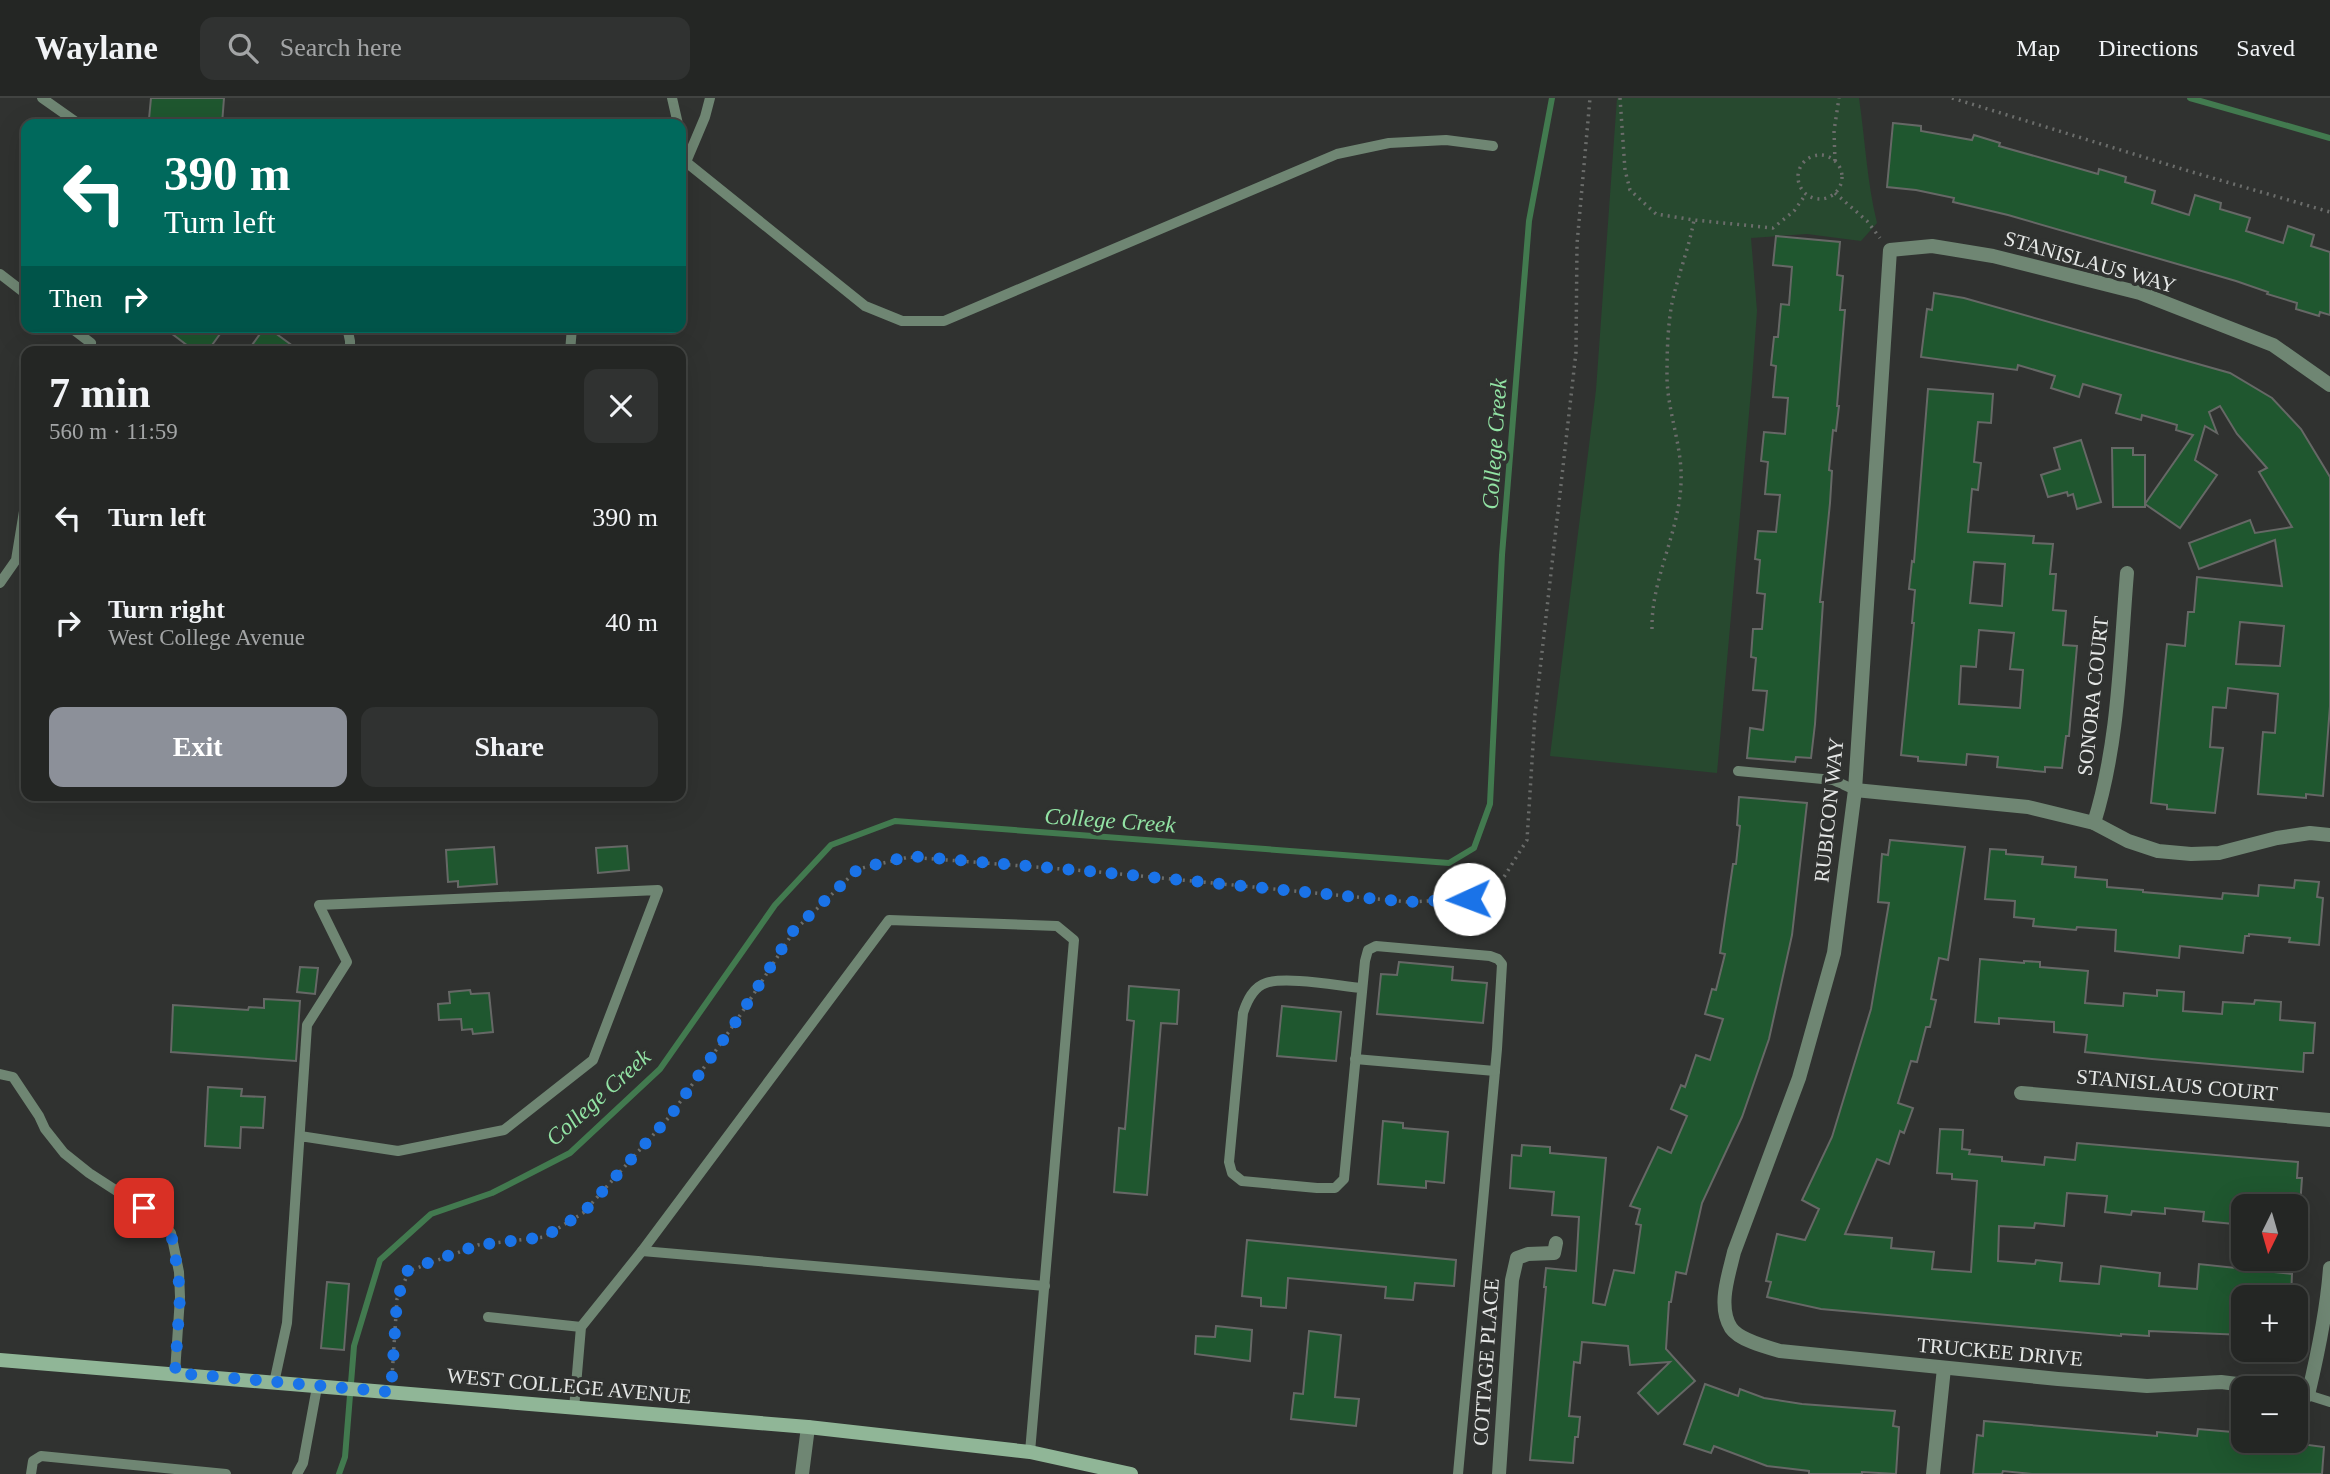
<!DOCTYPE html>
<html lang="en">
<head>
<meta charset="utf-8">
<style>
  :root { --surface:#242624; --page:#303231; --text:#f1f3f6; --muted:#a3a5a6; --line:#414341; --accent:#8c9099 }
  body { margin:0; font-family:"Times New Roman",serif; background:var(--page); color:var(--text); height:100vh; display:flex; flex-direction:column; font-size:26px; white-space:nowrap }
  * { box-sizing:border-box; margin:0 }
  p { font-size:23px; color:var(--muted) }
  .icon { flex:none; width:38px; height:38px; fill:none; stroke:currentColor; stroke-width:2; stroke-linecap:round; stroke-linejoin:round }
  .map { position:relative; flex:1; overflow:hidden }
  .side { position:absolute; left:21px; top:248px; width:665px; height:455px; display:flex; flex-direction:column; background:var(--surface); border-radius:14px; box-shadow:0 7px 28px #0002,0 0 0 2px var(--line) }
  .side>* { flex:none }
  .top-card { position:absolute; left:21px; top:21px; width:665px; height:214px; border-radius:14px; box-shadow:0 7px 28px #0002,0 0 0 2px var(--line); background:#00695c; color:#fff; overflow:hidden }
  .needle { width:46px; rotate:185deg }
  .fabs { position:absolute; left:2231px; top:1096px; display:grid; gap:14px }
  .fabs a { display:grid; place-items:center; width:77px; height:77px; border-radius:14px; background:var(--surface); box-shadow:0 7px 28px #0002,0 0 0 2px var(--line); font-size:35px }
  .pin { position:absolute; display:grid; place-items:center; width:60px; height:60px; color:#fff; margin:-30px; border-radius:14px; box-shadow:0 4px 10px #0006 }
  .me { position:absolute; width:77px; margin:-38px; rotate:268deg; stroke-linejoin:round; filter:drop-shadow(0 0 5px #0008) }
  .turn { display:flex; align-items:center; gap:24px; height:147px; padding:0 28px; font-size:32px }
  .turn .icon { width:91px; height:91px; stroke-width:2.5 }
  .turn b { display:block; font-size:49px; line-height:60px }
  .then { display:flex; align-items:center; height:66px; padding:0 28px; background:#0003; gap:14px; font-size:26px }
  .round { display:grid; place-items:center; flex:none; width:74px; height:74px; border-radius:14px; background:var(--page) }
  .overview { display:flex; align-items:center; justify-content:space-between; height:119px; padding:0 28px }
  h1 { font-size:42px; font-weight:600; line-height:52px }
  .primary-button { display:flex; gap:14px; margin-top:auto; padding:14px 28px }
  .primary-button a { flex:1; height:80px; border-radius:14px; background:var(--accent); color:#fff; font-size:28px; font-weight:600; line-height:80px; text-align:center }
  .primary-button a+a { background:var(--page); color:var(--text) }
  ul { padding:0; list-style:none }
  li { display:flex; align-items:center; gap:21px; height:105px; padding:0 28px }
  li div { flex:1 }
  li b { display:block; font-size:26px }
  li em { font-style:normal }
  header { display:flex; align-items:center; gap:42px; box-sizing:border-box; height:98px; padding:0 35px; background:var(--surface); border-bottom:2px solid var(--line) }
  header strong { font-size:33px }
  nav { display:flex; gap:38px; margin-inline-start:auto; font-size:24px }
  .search { width:490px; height:63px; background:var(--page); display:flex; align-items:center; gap:18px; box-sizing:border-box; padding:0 24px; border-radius:14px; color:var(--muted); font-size:26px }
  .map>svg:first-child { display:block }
  .green { fill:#27492f }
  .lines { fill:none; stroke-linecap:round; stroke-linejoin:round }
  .stream { stroke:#427a4f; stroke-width:6 }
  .building { fill:#1f572f; stroke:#666866; stroke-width:2; fill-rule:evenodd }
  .path { stroke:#6b6d6b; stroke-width:3.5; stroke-dasharray:2 5; stroke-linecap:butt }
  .service { stroke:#6f8673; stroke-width:10 }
  .minor { stroke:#6f8673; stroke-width:14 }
  .secondary { stroke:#90b697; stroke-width:14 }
  .route { stroke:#1a73e8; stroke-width:12; stroke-dasharray:0 21.6 }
  .labels { text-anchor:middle; stroke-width:7; stroke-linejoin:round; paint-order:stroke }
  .street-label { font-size:21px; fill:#e5e7e6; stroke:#303230 }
  .water-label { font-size:23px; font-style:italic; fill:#92e3a4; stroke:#303230 }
</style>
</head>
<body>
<header>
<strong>Waylane</strong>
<div class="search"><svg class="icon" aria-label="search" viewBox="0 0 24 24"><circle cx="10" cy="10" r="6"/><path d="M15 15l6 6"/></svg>Search here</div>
<nav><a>Map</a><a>Directions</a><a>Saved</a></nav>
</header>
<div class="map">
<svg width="2330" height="1376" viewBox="0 0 2330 1376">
  <rect width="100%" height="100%" fill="#303230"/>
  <path class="green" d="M1617 0H1859C1865 41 1867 84 1877 125L1861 143 1807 136 1751 140 1757 213 1752 282 1717 675 1550 658 1596 292Z"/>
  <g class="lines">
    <g class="stream">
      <path d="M2190 0 2330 40"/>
      <path d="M339 1376 345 1359 354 1248 380 1162 431 1116 492 1095 570 1055 660 971 775 807 831 747 895 723 1449 765 1474 750 1490 706 1502 457 1529 123 1552 0"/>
    </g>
  </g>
  <g class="building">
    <path d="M151 0H224L222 26 149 21Z"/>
    <path d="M1893 25 1921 28V33L1972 42 1974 37 2000 45 1999 48 2098 76 2099 71 2126 79 2125 84 2155 93 2152 105 2189 117 2195 97 2221 105 2220 111 2250 120 2246 133 2283 145 2288 128 2314 137 2311 148 2330 154V217L2320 214 2319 218 2296 211 2297 205 2267 196 2268 194 2236 183 2008 117 1953 104 1954 100 1916 92 1887 89Z"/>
    <path d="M1776 138 1840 144 1837 177 1843 178 1840 212H1845L1837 308H1839L1836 333 1833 332 1829 372 1832 373 1830 405 1820 504H1823L1815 626 1811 660 1796 659 1795 664 1747 660 1750 630 1763 632 1767 593 1753 592 1756 560 1751 559 1753 531H1762L1765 496 1757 495 1760 462 1755 461 1758 433 1776 434 1780 397 1765 396 1768 364 1761 363 1764 334 1785 336 1788 300 1773 299 1776 268 1771 267 1774 239H1778L1781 206 1789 207 1792 169 1773 167Z"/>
    <path d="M1934 195 1964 200 2230 275 2272 300 2301 331 2330 379V608L2323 698 2306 696V700L2258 696 2263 634 2275 635 2278 596 2228 590 2226 610 2213 609 2210 649 2223 650 2215 715 2167 711V707L2151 705 2167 546 2185 548 2188 514H2194L2197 479 2282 488 2275 442 2199 471 2189 445 2250 422 2255 435 2292 429 2259 374 2267 370 2237 336 2220 308 2209 314 2217 335 2205 328 2195 362 2217 377 2180 430 2145 406 2193 337 2176 332 2177 327 2142 317 2141 322 2116 315 2121 297 2083 286 2079 299 2051 290 2055 278 2018 267 2017 272 1921 259 1927 211 1932 212ZM2240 524 2284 528 2280 568 2236 566Z"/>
    <path d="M163 229H225L207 254H196Z"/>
    <path d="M265 229H267L301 254H247Z"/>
    <path d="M1928 291 1993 296 1991 325 1978 324 1974 364 1981 365 1978 392 1972 391 1968 434 2034 438 2033 445 2053 446 2050 476H2056L2053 512 2066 513 2063 547 2077 548 2069 638H2066L2062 670 2045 669V674L1997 669 1998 659 1967 656 1966 667 1918 663V659L1901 657 1914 525H1912L1915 492 1909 491 1912 463 1914 464ZM1974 464 2005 466 2002 508 1970 505ZM1979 532 2014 535 2010 571 2023 572 2020 610 1959 606 1961 568 1976 569Z"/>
    <path d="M2081 342 2101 404 2077 411 2073 396 2068 398 2067 394 2048 399 2041 377 2060 371 2054 350Z"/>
    <path d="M2112 350H2133V357H2145V409H2113Z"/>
    <path d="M1739 699 1807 705 1792 837 1769 941 1742 1019 1702 1105 1686 1176 1676 1174 1671 1204H1669L1666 1251 1695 1283 1658 1316 1638 1295 1670 1264 1630 1267 1628 1248 1582 1244 1580 1265 1574 1264 1569 1318 1580 1319 1578 1339H1575L1573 1365 1530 1362 1546 1189H1544L1546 1170 1576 1173 1579 1119 1552 1117 1554 1094 1510 1090 1512 1057 1521 1058 1522 1047 1550 1049V1055L1606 1060 1593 1205 1605 1207 1614 1172 1634 1175 1641 1127 1636 1126 1640 1111 1630 1108 1658 1049 1671 1055 1687 1018 1671 1011 1681 987 1685 989 1696 957 1710 962 1723 921 1705 916 1712 891 1716 892 1725 856 1720 855 1733 766H1736L1740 728 1737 727Z"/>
    <path d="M1890 742 1965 749 1948 862 1939 860 1931 901 1936 902 1930 929H1926L1917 964 1911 963 1898 1005 1913 1010 1904 1035 1900 1033 1889 1066 1877 1061 1845 1136 1892 1140 1891 1150 1934 1154 1932 1171 1971 1174 1977 1083 1952 1081V1076L1937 1075 1940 1031 1963 1032 1962 1051 1970 1052 1969 1056 2002 1059V1063L2044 1067 2045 1059 2075 1062 2077 1045 2298 1064 2297 1080H2302L2300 1108H2244V1127L2203 1123 2204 1114 2165 1110V1116L2132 1113 2131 1117 2105 1114 2107 1098 2067 1095 2064 1128 2035 1125 2034 1130 1999 1128 1998 1163 2035 1166 2036 1162 2062 1165 2060 1183 2099 1186 2101 1168 2160 1175 2159 1188 2197 1191 2199 1166 2292 1176 2291 1199H2244V1237L2149 1233V1238L2121 1236V1238L1821 1211 1767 1199 1771 1184 1766 1183 1777 1136 1805 1142 1819 1111 1802 1102 1832 1039 1871 911 1889 805 1878 804 1882 756 1888 757Z"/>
    <path d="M627 748 629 772 598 775 596 750Z"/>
    <path d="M494 749 497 786 458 789V783L448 784 446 752Z"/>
    <path d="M1990 751 2006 752V756L2043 759 2042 766 2076 769 2075 779 2107 782V789L2143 792V794L2222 801 2223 795 2258 798 2259 787 2294 790 2295 782 2319 784 2317 799 2323 800 2319 847 2289 844 2290 840 2249 836V838H2245L2243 855 2180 848 2179 860 2115 853 2116 832 2077 829 2076 832 2033 828 2034 821 2014 819 2015 803 1985 801Z"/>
    <path d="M1980 861 2024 865V863L2040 864V869L2088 873 2085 905 2123 908 2124 895 2157 898V892L2184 894 2183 913 2222 916 2223 904 2254 906 2255 902 2281 904 2280 922 2315 925 2313 955H2304L2303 974 2152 961 2085 954 2087 937 2054 934V924L1999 920V926L1975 924Z"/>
    <path d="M1399 864 1453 869 1452 882 1487 885 1483 925 1377 916 1381 876 1397 877Z"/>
    <path d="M300 869 318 870 315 896 297 894Z"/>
    <path d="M1129 888 1179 892 1177 926 1161 925 1147 1097 1114 1094 1119 1030 1125 1031 1134 923 1127 922Z"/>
    <path d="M470 892 471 896 489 895 493 934 473 936 472 931 462 932 461 921 439 922 438 906 450 905 449 894Z"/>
    <path d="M264 901 300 903 296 963 171 954 173 907 248 912 249 909 264 910Z"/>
    <path d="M1282 908 1341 914 1336 963 1277 958Z"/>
    <path d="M208 989 242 991 241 998 265 999 263 1030 241 1029 240 1050 205 1048Z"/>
    <path d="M1383 1023 1403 1025V1030L1448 1034 1444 1085 1426 1083V1090L1378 1086Z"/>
    <path d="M1247 1142 1456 1162 1454 1188 1415 1185 1413 1202 1385 1200 1386 1189 1288 1180 1286 1210 1261 1208V1200L1242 1198Z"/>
    <path d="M327 1184 349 1186 344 1252 321 1250Z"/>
    <path d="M1216 1228 1252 1232 1250 1263 1195 1256 1196 1238 1215 1239Z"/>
    <path d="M1309 1233 1341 1237 1335 1299 1359 1301 1356 1328 1291 1321 1294 1295 1303 1296Z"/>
    <path d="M1705 1286 1738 1298 1740 1291 1764 1300 1802 1306 1895 1313 1893 1328 1899 1329 1896 1376 1862 1374V1376H1809V1373L1767 1368 1714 1348 1711 1355 1684 1346Z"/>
    <path d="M1984 1323 2157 1338V1334L2197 1338 2198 1331 2244 1335V1342H2272L2324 1349 2322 1376H2032L2003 1373 2002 1376H1973L1977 1337 1983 1338Z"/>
  </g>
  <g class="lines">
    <g class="path">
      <path d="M1620 0 1625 72 1630 92 1656 116 1694 122 1773 130 1794 113 1806 96"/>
      <path d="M1952 0 2192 74 2330 114"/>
      <circle cx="1820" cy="79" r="22"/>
      <path d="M1835 63 1834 33 1839 0"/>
      <path d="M1835 95 1867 123 1880 140"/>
      <path d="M1652 531C1651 481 1679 436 1681 385 1683 348 1666 311 1667 274 1667 252 1668 226 1672 205 1678 177 1689 150 1694 122"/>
      <path d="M392 1279 397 1201 409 1173 478 1147 544 1139 583 1115 671 1017 737 922 794 833 858 771 909 759 1099 774 1408 804 1469 801 1504 779 1527 742 1535 616 1576 254 1577 146 1590 0"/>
    </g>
    <g class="service">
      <path d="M42 0 79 26"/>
      <path d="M672 0 678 26"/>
      <path d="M710 0 705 19 686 64 865 208 902 223H944L1337 56 1389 45 1446 42 1493 48"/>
      <path d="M681 40 686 64"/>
      <path d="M0 176 26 196"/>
      <path d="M70 229 91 245 86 254"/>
      <path d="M347 229 350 243V254"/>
      <path d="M570 254 572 229"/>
      <path d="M0 485 16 462 26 401"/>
      <path d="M1738 673 1833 682 1855 692"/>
      <path d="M1362 890C1339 888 1286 878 1266 885 1253 889 1247 903 1243 915L1229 1064 1232 1075 1242 1083 1317 1090H1335L1344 1081 1365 863 1368 852 1376 848 1490 858 1498 861 1502 866 1497 951 1458 1376"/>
      <path d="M1355 961 1495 973"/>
      <path d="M0 976 13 979 39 1018 45 1031 64 1055 89 1075 160 1121 171 1135 179 1174 180 1199 175 1275"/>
      <path d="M642 1153 1045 1188"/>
      <path d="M488 1219 581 1229"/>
      <path d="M274 1285 287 1225 307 927 347 864 319 807 658 792 593 962 504 1032 398 1053 300 1038"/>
      <path d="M2308 1297 2330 1304"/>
      <path d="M574 1311 581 1229 642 1153 889 822 1057 828 1074 842 1030 1354"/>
      <path d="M31 1376 33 1363 41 1358 226 1376"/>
      <path d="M297 1376 303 1365 317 1289"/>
    </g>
    <g class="minor">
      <path d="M1855 692 2028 709 2094 725 2128 743 2158 753 2191 756 2219 755 2277 740 2310 735 2330 737"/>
      <path d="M2094 725C2119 645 2120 559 2127 475"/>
      <path d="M2021 995 2330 1022"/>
      <path d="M2270 1290 2221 1284 2147 1288 2058 1281 1780 1253C1766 1249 1739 1242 1731 1230 1717 1208 1729 1176 1734 1154L1799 980 1834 855 1855 692 1890 152 1932 148 1993 158 2140 195 2273 247 2330 287"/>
      <path d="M2296 1295 2308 1297C2318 1255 2327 1213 2330 1170"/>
      <path d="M802 1376 808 1329"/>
      <path d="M1499 1376 1512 1182 1517 1160 1528 1156 1554 1155 1556 1145"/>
      <path d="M1933 1376 1944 1270"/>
    </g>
    <path class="secondary" d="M0 1262 808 1329 1030 1354 1131 1376"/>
  </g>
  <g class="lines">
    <path class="route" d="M144 1110 160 1121 171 1135 178 1174 180 1199 175 1275 391 1294 397 1201 408 1172 478 1147 544 1139 583 1115 671 1017 737 922 793 833 858 771 909 758 1099 774 1408 804 1469 801"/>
  </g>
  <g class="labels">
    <g class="street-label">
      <text transform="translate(2090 164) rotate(16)" y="7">STANISLAUS WAY</text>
      <text transform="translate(2093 598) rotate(-84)" y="7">SONORA COURT</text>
      <text transform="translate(1829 712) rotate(-84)" y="7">RUBICON WAY</text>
      <text transform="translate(2177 987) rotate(5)" y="7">STANISLAUS COURT</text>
      <text transform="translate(2000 1254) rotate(5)" y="7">TRUCKEE DRIVE</text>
      <text transform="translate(1486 1264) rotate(-86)" y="7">COTTAGE PLACE</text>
      <text transform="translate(569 1288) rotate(5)" y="7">WEST COLLEGE AVENUE</text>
    </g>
    <g class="water-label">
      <text transform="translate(1494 346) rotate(-86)" y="8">College Creek</text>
      <text transform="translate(1110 722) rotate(4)" y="8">College Creek</text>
      <text transform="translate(598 999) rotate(-42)" y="8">College Creek</text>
    </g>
  </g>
</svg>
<div class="fabs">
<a><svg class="needle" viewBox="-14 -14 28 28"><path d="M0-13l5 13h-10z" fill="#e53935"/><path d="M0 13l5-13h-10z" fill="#a3a5a6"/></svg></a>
<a>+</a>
<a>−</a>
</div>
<div class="pin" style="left:144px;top:1110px;background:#d93025"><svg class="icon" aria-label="arrive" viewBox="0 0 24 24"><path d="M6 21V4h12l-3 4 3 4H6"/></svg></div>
<svg class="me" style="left:1469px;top:801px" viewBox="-20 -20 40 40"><circle r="19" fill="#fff"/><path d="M0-13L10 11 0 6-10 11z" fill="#1a73e8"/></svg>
<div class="top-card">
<div class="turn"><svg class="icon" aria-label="left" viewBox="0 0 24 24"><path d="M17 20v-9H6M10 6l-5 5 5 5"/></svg><div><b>390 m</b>Turn left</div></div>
<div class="then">Then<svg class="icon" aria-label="right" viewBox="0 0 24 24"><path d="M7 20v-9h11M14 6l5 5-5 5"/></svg></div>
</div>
<section class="side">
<div class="overview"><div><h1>7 min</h1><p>560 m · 11:59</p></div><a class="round"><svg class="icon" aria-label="close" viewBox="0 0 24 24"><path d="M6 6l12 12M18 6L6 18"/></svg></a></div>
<ul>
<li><svg class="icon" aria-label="left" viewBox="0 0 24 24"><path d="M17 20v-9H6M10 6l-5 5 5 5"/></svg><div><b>Turn left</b></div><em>390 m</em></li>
<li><svg class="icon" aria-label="right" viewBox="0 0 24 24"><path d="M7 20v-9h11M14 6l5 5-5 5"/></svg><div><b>Turn right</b><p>West College Avenue</p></div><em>40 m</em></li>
</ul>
<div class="primary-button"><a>Exit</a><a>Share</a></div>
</section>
</div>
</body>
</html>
